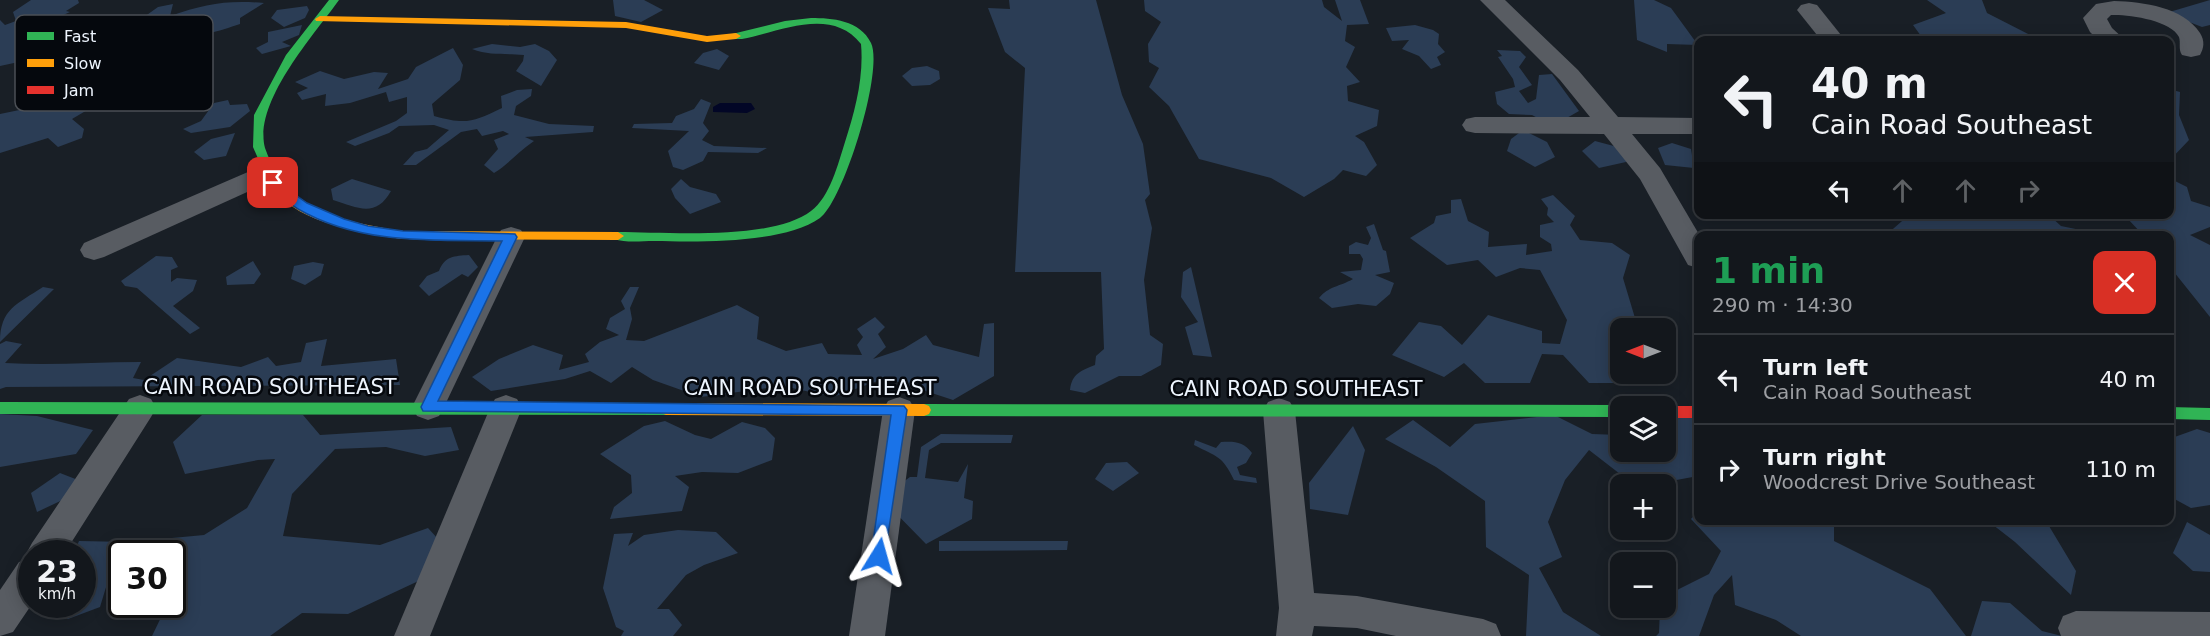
<!DOCTYPE html>
<html lang="en">
<head>
<meta charset="utf-8">
<style>
  :root { --surface:#13171c; --page:#1c2025; --text:#f1f3f6; --muted:#9d9fa3; --line:#32363b }
  body { margin:0; font-family:"DejaVu Sans",sans-serif; background:var(--page); color:var(--text); height:100vh; display:flex; flex-direction:column; font-size:22px; white-space:nowrap }
  * { box-sizing:border-box; margin:0 }
  p { font-size:20px; color:var(--muted) }
  .icon { flex:none; width:33px; height:33px; fill:none; stroke:currentColor; stroke-width:2; stroke-linecap:round; stroke-linejoin:round }
  .map { position:relative; flex:1; overflow:hidden }
  .panel { position:absolute; left:1694px; top:231px; width:480px; height:294px; display:flex; flex-direction:column; background:var(--surface); border-radius:12px; box-shadow:0 3px 15px #0003,0 0 0 2px var(--line) }
  .panel>* { flex:none }
  .guide { position:absolute; left:1694px; top:36px; width:480px; height:183px; border-radius:12px; box-shadow:0 3px 15px #0003,0 0 0 2px var(--line); background:#13171c; color:var(--text); overflow:hidden }
  .needle { width:39px; rotate:270deg }
  .fabs { position:absolute; left:1610px; top:318px; display:grid; gap:12px }
  .fabs a { display:grid; place-items:center; width:66px; height:66px; border-radius:12px; background:var(--surface); box-shadow:0 3px 15px #0003,0 0 0 2px var(--line); font-size:30px }
  .speed { position:absolute; left:18px; top:540px; display:flex; gap:12px; font-size:30px; font-weight:700; text-align:center }
  .speed>* { display:grid; place-content:center; width:78px; height:78px; border-radius:50%; background:var(--surface); box-shadow:0 3px 15px #0003,0 0 0 2px var(--line); line-height:1 }
  .speed small { font-size:15px; font-weight:400 }
  .speed .limit { border:3px solid #111; border-radius:9px; background:#fff; color:#111 }
  .pin { position:absolute; display:grid; place-items:center; width:51px; height:51px; color:#fff; margin:-26px; border-radius:12px; box-shadow:0 3px 9px #0006 }
  .me { position:absolute; width:66px; margin:-33px; rotate:8deg; stroke-linejoin:round; filter:drop-shadow(0 0 4px #0008) }
  .turn { display:flex; align-items:center; gap:21px; height:126px; padding:0 18px; font-size:27px }
  .turn .icon { width:78px; height:78px; stroke-width:2.5 }
  .turn b { display:block; font-size:42px; line-height:51px }
  .lanes { display:flex; align-items:center; height:57px; padding:0 18px; background:#0003; justify-content:center; gap:30px; direction:ltr }
  .lanes .off { opacity:.35 }
  .round { display:grid; place-items:center; flex:none; width:63px; height:63px; border-radius:12px; background:var(--page) }
  .head { display:flex; align-items:center; justify-content:space-between; height:102px; padding:0 18px }
  h1 { font-size:36px; font-weight:700; line-height:45px; color:#1e9e55 }
  ul { padding:0; list-style:none }
  li { display:flex; align-items:center; gap:18px; height:90px; padding:0 18px; border-top:2px solid var(--line) }
  li div { flex:1 }
  li b { display:block; font-size:22px }
  li em { font-style:normal }
  .map>svg:first-child { display:block }
  .green { fill:#2b3d55 }
  .water { fill:#020626 }
  .lines { fill:none; stroke-linecap:round; stroke-linejoin:round }
  .street { fill:#585c62; fill-rule:evenodd }
  .fast { fill:#30b455; fill-rule:evenodd }
  .slow { fill:#ff9f0a; fill-rule:evenodd }
  .jam { fill:#e5322d; fill-rule:evenodd }
  .route { fill:#1a73e8; stroke:#114b97; stroke-width:1.5 }
  .labels { text-anchor:middle; stroke-width:5; stroke-linejoin:round; paint-order:stroke }
  .street-label { font-size:21px; fill:#eef5fe; stroke:#05080d }
  .key { fill:#05080d; stroke:#4b4f55; stroke-width:1.5 }
  .key-label { font-size:16px; fill:#eef5fe }
</style>
</head>
<body>
<div class="map">
<svg width="2210" height="636" viewBox="0 0 2210 636">
  <rect width="100%" height="100%" fill="#191f26"/>
  <g class="green">
    <path d="M31 0H78L79 3 66 11 70 12 61 16 64 19 76 18 83 23 79 30 108 20 144 17 158 7 173 4 170 16C205 4 226 0 264 3L240 18V24C230 27 218 32 208 33 166 37 149 25 119 62L120 71 181 62 176 76 157 86 153 80 118 85 94 106 72 119 84 129 82 138 58 147 48 138 0 153V114L29 108 35 98 57 91 63 74 85 61 70 44H50L28 60 0 66V20L5 25 16 21 13 12Z"/>
    <path d="M613 0H644L663 10 641 22 615 16Z"/>
    <path d="M1009 0H1096L1122 95 1143 144 1150 194 1145 200 1152 228 1144 280 1150 335 1163 344 1161 365 1141 376H1119L1085 393 1070 390C1072 373 1081 371 1095 365L1096 356 1104 349 1101 272H1015L1025 68 1005 52 988 8 1010 9Z"/>
    <path d="M1144 0H1322L1324 7 1342 21 1335 0H1360L1369 24 1347 25 1345 41 1355 47 1346 67 1360 82 1347 86 1348 101 1379 110 1377 126 1355 136 1364 142 1377 165 1366 176 1343 170 1334 179 1304 197 1271 178 1199 159 1169 106 1149 87 1159 68 1149 62 1148 44 1161 22 1145 11Z"/>
    <path d="M1634 0H1654L1671 8 1698 45 1667 44V52L1637 40Z"/>
    <path d="M1927 0H1982L1987 13 2036 38 2035 40H1986L1921 36 1913 25 1946 13Z"/>
    <path d="M2210 0V25L2202 27 2166 13Z"/>
    <path d="M307 6 309 10 305 18 284 27 271 18 277 10Z"/>
    <path d="M302 25 299 35 282 42 291 46 262 54 256 48 268 42V32Z"/>
    <path d="M1415 25 1433 30 1439 34 1438 44 1445 52 1437 57 1441 65 1431 69 1419 56 1402 49 1409 40 1392 41 1386 28Z"/>
    <path d="M492 44 520 47 535 44 549 51 557 60 541 86 516 71 523 61 524 55C504 53 490 56 472 49Z"/>
    <path d="M453 48 463 65 460 80 432 104 434 116C466 125 473 122 502 108L501 96 517 90 532 89 531 96 516 106 514 115 549 124 594 126 593 132 525 137 534 141C519 151 510 163 494 173L484 165 498 149 494 140 509 134 503 131 482 136 477 129 461 132 416 165H403L415 152 427 149 449 130 434 125 399 126 389 133 355 146 346 142 396 121 407 113V97L389 102 386 92 350 103 325 106 326 94 302 100 297 93 308 88 295 82 320 71 344 79 374 72 388 73 378 89 408 79 416 67Z"/>
    <path d="M717 49 729 56 719 70 694 63 703 53Z"/>
    <path d="M1497 50 1520 51 1526 57 1519 67 1532 85 1519 91 1528 103 1536 99 1539 75 1552 74 1579 111 1565 119 1545 122 1532 115 1509 114 1497 104 1495 92 1515 87 1513 79 1498 57 1502 56Z"/>
    <path d="M927 66 939 71 940 79 930 85 912 86 902 76 912 68Z"/>
    <path d="M2169 89 2180 92 2179 115 2189 140 2169 161Z"/>
    <path d="M701 99 711 103 703 123 709 131 702 140 714 146 767 148 758 153 708 152 703 161 683 170 673 167 668 151 689 131 632 128 634 124 672 123 676 116 694 109Z"/>
    <path d="M228 100 230 105 247 104 250 111 230 127 191 133 183 129 201 121 214 103Z"/>
    <path d="M1523 130 1547 142 1555 157 1535 167 1507 151 1511 139Z"/>
    <path d="M235 133 226 156 204 160 194 152 211 139Z"/>
    <path d="M1595 141 1625 149 1626 162 1599 168 1582 151Z"/>
    <path d="M1672 143 1691 149 1694 168 1665 165 1658 148Z"/>
    <path d="M2169 178 2187 187 2191 201 2210 207V227L2190 235 2210 245V317L2174 272 2169 273V236L2143 235 2127 218 2115 215 2169 214Z"/>
    <path d="M352 179 391 191C376 218 358 208 333 200L331 189Z"/>
    <path d="M681 179 690 187 716 194 721 202 690 214 675 198 671 189Z"/>
    <path d="M1553 195 1575 216 1570 225 1580 240 1612 243 1630 255 1623 278 1638 328H1620V374H1638L1634 383H1589L1563 355 1542 354 1530 383H1485L1464 363 1444 377 1392 355 1419 322 1441 326 1462 345 1488 315 1542 331V343L1560 344 1567 320 1540 270 1520 268 1496 277 1478 260 1447 265 1410 238 1434 223 1436 216 1451 213V200L1461 199 1468 221 1489 232 1488 247 1527 244 1526 255 1552 251 1551 244 1540 237V225L1554 222 1547 215 1548 208 1541 199Z"/>
    <path d="M1909 215 1940 217 1943 214 2049 215 2061 226 2105 235H1886Z"/>
    <path d="M1374 224 1383 250 1386 251 1390 272 1375 275 1394 283 1390 294 1376 306 1358 304 1332 308 1319 298C1329 286 1339 287 1353 279L1340 272 1361 270 1363 259 1360 254H1349V246L1356 242 1368 245 1371 238 1366 227Z"/>
    <path d="M469 255 478 267 468 277 462 274 429 296 419 286 427 276 439 271C445 256 454 256 469 255Z"/>
    <path d="M156 256 172 257 178 267 171 270V282L177 278 197 280 193 291 173 306 200 328 190 334 137 288 125 286 121 281Z"/>
    <path d="M253 261 261 274 254 284 227 285 226 277Z"/>
    <path d="M313 262 324 264 321 275 305 285 291 279 294 266Z"/>
    <path d="M1191 267 1212 357 1193 355 1185 327 1198 322 1181 297 1183 272Z"/>
    <path d="M43 287 54 289 0 342C0 309 17 304 43 287Z"/>
    <path d="M630 287H639L630 308 632 319 626 340 644 341 737 305 759 317 757 339 786 351 822 343 828 354 862 355 857 345 863 337 857 329 875 317 885 327 878 334 886 347 873 359 903 349 926 335 933 345 979 357 984 324 994 323V376L953 400 886 378 833 397 783 386 701 397 653 380 632 367 611 383 590 371 565 379 491 391 472 377 499 359 533 345 563 355 559 370 589 362 585 354 600 342 619 335 606 329 610 318 625 309 621 301Z"/>
    <path d="M327 339 321 366 396 359 400 385 6 387 0 389V344L6 341 22 344 5 363C50 366 95 362 141 362L133 378 144 380 177 358 241 367 268 357 276 366 301 362 306 343Z"/>
    <path d="M1680 413 1698 420V476L1655 484H1633L1589 450 1565 480 1548 522 1562 557 1539 568 1563 612 1601 636H1526L1529 575 1486 547 1485 501 1436 467 1385 439 1413 420 1450 447 1475 424 1554 415 1592 434 1620 435V452H1665V427Z"/>
    <path d="M0 414 37 416 93 430 76 454 0 467Z"/>
    <path d="M202 415H303L320 435 451 427 459 450 425 456 386 447 335 449 292 494 283 536 380 545 428 528 459 562 348 614 302 613 270 636H152L167 605 172 604V554H122L121 574H110L100 607 68 619 46 605 82 604 83 573 91 565 83 566 82 554 74 553 79 541 129 542 204 535 247 508 275 459 258 460 185 474 173 442Z"/>
    <path d="M665 421 695 435 711 439 742 422 765 428 775 438 772 460 738 473 702 472 675 476 689 487 682 511 610 519 614 507 632 493 631 475 600 454 644 426Z"/>
    <path d="M1353 426 1365 450 1348 515 1310 509 1309 483Z"/>
    <path d="M2197 429 2210 433V505L2191 508 2169 496V439Z"/>
    <path d="M941 434 1013 435 1011 443H941L929 450 925 478 958 482 968 464 964 498 973 501 972 519 926 544 881 498 910 477H917L921 447Z"/>
    <path d="M1195 440 1216 448 1221 442C1235 441 1244 442 1252 453L1246 463 1237 467 1240 475 1256 478 1257 483 1234 480C1222 455 1217 457 1194 445Z"/>
    <path d="M1127 462 1139 473 1113 491 1095 479 1106 463Z"/>
    <path d="M60 473 78 480 71 496 37 512 31 493Z"/>
    <path d="M1698 511V520L1834 521V541L1930 589 1966 636H1801L1776 620 1735 605 1732 575 1714 595 1699 636H1656L1659 633 1660 608H1665V598L1679 589 1709 574 1721 551 1691 519Z"/>
    <path d="M1988 521H2046L2076 571 2071 595 2015 542Z"/>
    <path d="M2187 522 2210 535V572L2193 571 2173 553Z"/>
    <path d="M678 530 716 532 738 553 704 565 686 575 657 609H669L682 625 673 636H621L624 631 616 627 603 588 614 534 633 533 628 546 644 535Z"/>
    <path d="M939 541H1068L1067 550 939 551Z"/>
    <path d="M1982 601 2010 603 2042 631 2062 636H1971Z"/>
  </g>
  <path class="water" d="M720 103H751L755 109 747 113 713 112V107Z"/>
  <g class="lines">
    <g class="street">
      <path d="M1480 0H1505L1578 70 1618 117 1698 118V134H1632L1660 168 1700 236 1698 268 1688 265 1640 179 1604 134 1475 133 1466 131 1462 125 1466 119 1475 117H1590L1560 80Z"/>
      <path d="M2114 1C2144 2 2183 7 2200 33 2205 41 2204 48 2200 55L2191 57 2182 55C2178 49 2181 43 2179 37 2171 20 2127 14 2111 15L2107 19 2112 28 2125 40H2098L2090 32 2083 18 2096 4Z"/>
      <path d="M1809 3 1817 5 1845 40H1821L1797 10 1801 5Z"/>
      <path d="M269 163 278 166 282 172 278 178 104 257 94 260 84 257 80 250 84 243Z"/>
      <path d="M511 227 521 230 525 237 444 407 439 416 428 420 417 416 412 407 497 237 501 230Z"/>
      <path d="M140 395 151 399 156 408 151 417 64 554H32V604L13 632 0 636V590L19 562 29 559 26 554 32 543 129 399Z"/>
      <path d="M506 395 517 399 522 408 430 636H394L490 408 495 399Z"/>
      <path d="M899 397 910 401 915 410 885 636H849L883 410 888 401Z"/>
      <path d="M1279 398 1290 402 1295 411 1314 593 1357 596 1483 619 1496 624 1501 636H1396L1357 628 1314 626 1312 636H1276L1279 608 1263 411 1268 402Z"/>
      <path d="M2076 611 2210 612V636H2061L2058 628 2063 616Z"/>
    </g>
    <g class="fast">
      <path d="M329 0H339C314 35 253 102 265 148 268 157 273 166 276 174L270 178 266 177 253 147 254 115 286 55Z"/>
      <path d="M811 18C832 18 860 20 871 43 884 70 844 200 820 218 783 244 698 242 654 241 641 241 626 243 614 239L612 236 614 233 618 232C666 232 772 241 811 211 830 197 838 164 845 142 855 111 864 77 861 44 831 6 780 32 742 39H736L731 36 732 34 785 21Z"/>
      <path d="M0 402 666 403 671 405 673 409 671 413 666 415 0 414Z"/>
      <path d="M924 404 1620 405 1624 406H1620V417L924 416 919 414 917 410 919 406Z"/>
      <path d="M2169 407 2210 408V420L2169 419Z"/>
    </g>
    <g class="slow">
      <path d="M320 16 626 22 707 36 736 33 741 36 736 39 707 42 626 28 316 21 315 19Z"/>
      <path d="M270 170 274 171C301 214 356 224 403 231L618 232 624 236 618 240 403 239C364 234 299 223 274 190 270 185 267 179 264 174Z"/>
      <path d="M666 403 924 404 929 406 931 410 929 414 924 416 666 415 661 413 659 409 661 405Z"/>
    </g>
    <path class="jam" d="M1664 406H1698V418H1665Z"/>
  </g>
  <path class="route" d="M273 179 307 203 344 219 368 226 403 231 515 234 517 237 438 401 904 406 907 410 884 561 879 563 873 561 871 556 891 415 423 411 421 407 502 241C434 240 360 245 298 209 288 203 278 193 269 186L267 183Z"/>
  <g class="labels">
    <g class="street-label">
      <text x="270" y="394">CAIN ROAD SOUTHEAST</text>
      <text x="810" y="395">CAIN ROAD SOUTHEAST</text>
      <text x="1296" y="396">CAIN ROAD SOUTHEAST</text>
    </g>
  </g>
  <rect x="15" y="15" width="198" height="96" rx="9" class="key"/>
  <rect x="27" y="32" width="27" height="8" fill="#30b455"/>
  <rect x="27" y="59" width="27" height="8" fill="#ff9f0a"/>
  <rect x="27" y="86" width="27" height="8" fill="#e5322d"/>
  <g class="key-label">
    <text x="64" y="42">Fast</text>
    <text x="64" y="69">Slow</text>
    <text x="64" y="96">Jam</text>
  </g>
</svg>
<div class="fabs">
<a><svg class="needle" viewBox="-14 -14 28 28"><path d="M0-13l5 13h-10z" fill="#e53935"/><path d="M0 13l5-13h-10z" fill="#9d9fa3"/></svg></a>
<a><svg class="icon" aria-label="layers" viewBox="0 0 24 24"><path d="M12 4l9 5-9 5-9-5zM3 14l9 5 9-5"/></svg></a>
<a>+</a>
<a>−</a>
</div>
<div class="speed"><div>23<small>km/h</small></div><div class="limit">30</div></div>
<div class="pin" style="left:273px;top:183px;background:#d93025"><svg class="icon" aria-label="arrive" viewBox="0 0 24 24"><path d="M6 21V4h12l-3 4 3 4H6"/></svg></div>
<svg class="me" style="left:879px;top:556px" viewBox="-20 -20 40 40"><path d="M0-17L14 15 0 8-14 15z" fill="#1a73e8" stroke="#fff" stroke-width="4"/></svg>
<div class="guide">
<div class="turn"><svg class="icon" aria-label="left" viewBox="0 0 24 24"><path d="M17 20v-9H6M10 6l-5 5 5 5"/></svg><div><b>40 m</b>Cain Road Southeast</div></div>
<div class="lanes"><svg class="icon" aria-label="left" viewBox="0 0 24 24"><path d="M17 20v-9H6M10 6l-5 5 5 5"/></svg><svg class="icon off" aria-label="ahead" viewBox="0 0 24 24"><path d="M12 20V5M6 11l6-6 6 6"/></svg><svg class="icon off" aria-label="ahead" viewBox="0 0 24 24"><path d="M12 20V5M6 11l6-6 6 6"/></svg><svg class="icon off" aria-label="right" viewBox="0 0 24 24"><path d="M7 20v-9h11M14 6l5 5-5 5"/></svg></div>
</div>
<section class="panel">
<div class="head"><div><h1>1 min</h1><p>290 m · 14:30</p></div><a class="round" style="background:#d93025;color:#fff"><svg class="icon" aria-label="close" viewBox="0 0 24 24"><path d="M6 6l12 12M18 6L6 18"/></svg></a></div>
<ul>
<li><svg class="icon" aria-label="left" viewBox="0 0 24 24"><path d="M17 20v-9H6M10 6l-5 5 5 5"/></svg><div><b>Turn left</b><p>Cain Road Southeast</p></div><em>40 m</em></li>
<li><svg class="icon" aria-label="right" viewBox="0 0 24 24"><path d="M7 20v-9h11M14 6l5 5-5 5"/></svg><div><b>Turn right</b><p>Woodcrest Drive Southeast</p></div><em>110 m</em></li>
</ul>
</section>
</div>
</body>
</html>
